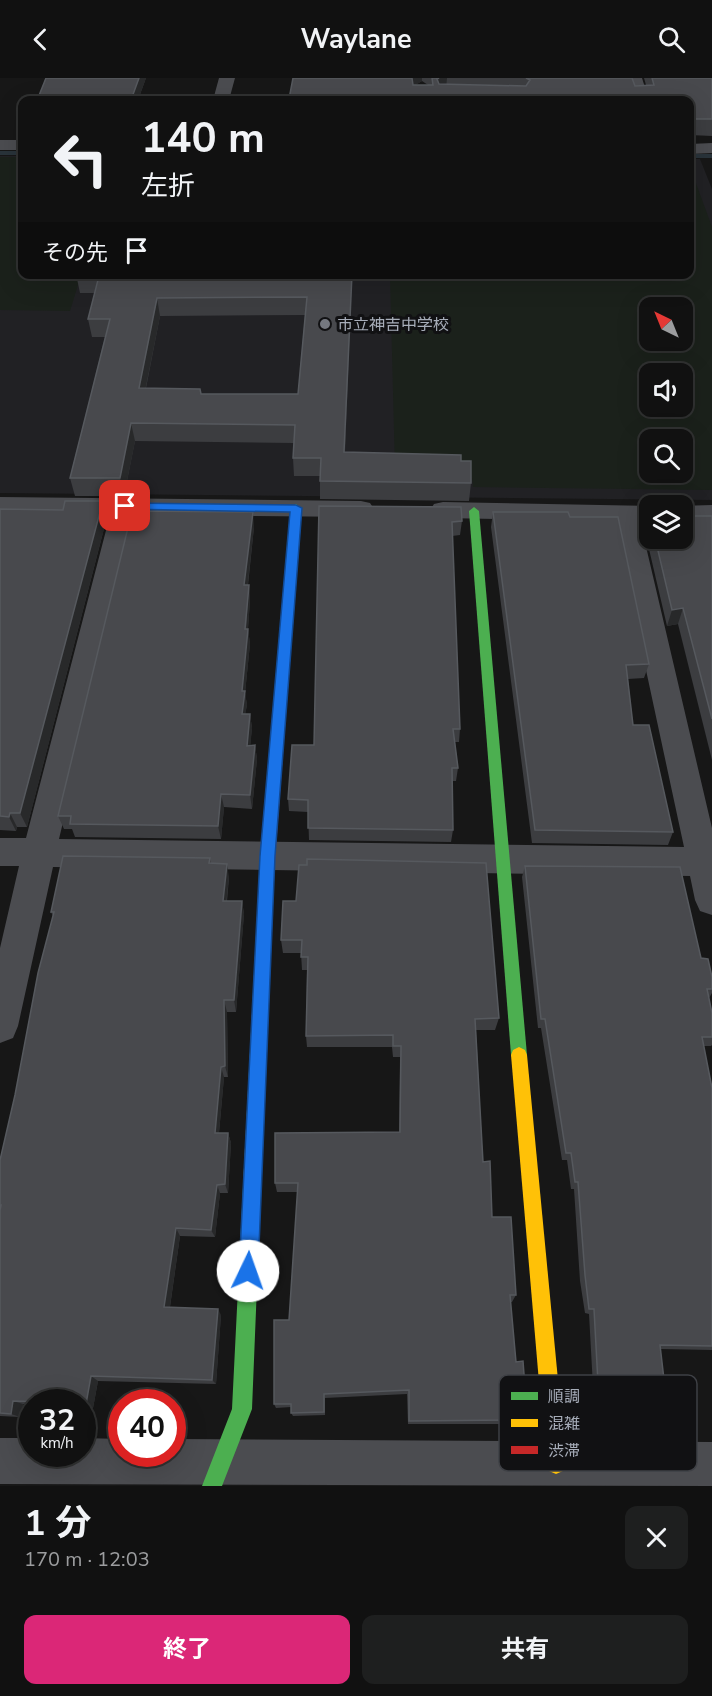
<!DOCTYPE html>
<html lang="ja">
<head>
<meta charset="utf-8">
<style>
  :root { --surface:#111; --page:#1e1f1f; --text:#f1f3f6; --muted:#9c9d9f; --line:#303131; --accent:#db2777 }
  body { margin:0; font-family:"Nunito Sans","Noto Sans JP",sans-serif; background:var(--page); color:var(--text); height:100vh; display:flex; flex-direction:column; font-size:22px; white-space:nowrap }
  * { box-sizing:border-box; margin:0 }
  p { font-size:20px; color:var(--muted) }
  .icon { flex:none; width:33px; height:33px; fill:none; stroke:currentColor; stroke-width:2; stroke-linecap:round; stroke-linejoin:round }
  .map { position:relative; height:1408px; overflow:hidden }
  .drawer { display:flex; flex-direction:column; background:var(--surface); flex:1 }
  .drawer>* { flex:none }
  .hud { position:absolute; left:18px; top:18px; width:676px; height:183px; border-radius:12px; box-shadow:0 6px 24px #0002,0 0 0 2px var(--line); background:#111; color:var(--text); overflow:hidden }
  .needle { width:39px; rotate:317deg }
  .buttons { position:absolute; left:639px; top:219px; display:grid; gap:12px }
  .buttons a { display:grid; place-items:center; width:54px; height:54px; border-radius:12px; background:var(--surface); box-shadow:0 6px 24px #0002,0 0 0 2px var(--line); font-size:30px }
  .speed { position:absolute; left:18px; top:1311px; display:flex; gap:12px; font-size:30px; font-weight:700; text-align:center }
  .speed>* { display:grid; place-content:center; width:78px; height:78px; border-radius:50%; background:var(--surface); box-shadow:0 6px 24px #0002,0 0 0 2px var(--line); line-height:1 }
  .speed small { font-size:15px; font-weight:400 }
  .speed .limit { border:9px solid #d22; background:#fff; color:#111 }
  .pin { position:absolute; display:grid; place-items:center; width:51px; height:51px; color:#fff; margin:-26px; border-radius:12px; box-shadow:0 3px 9px #0006 }
  .me { position:absolute; width:66px; margin:-33px; rotate:3deg; stroke-linejoin:round; filter:drop-shadow(0 0 4px #0008) }
  .turn { display:flex; align-items:center; gap:21px; height:126px; padding:0 24px; font-size:27px }
  .turn .icon { width:78px; height:78px; stroke-width:2.5 }
  .turn b { display:block; font-size:42px; line-height:51px }
  .then { display:flex; align-items:center; height:57px; padding:0 24px; background:#0003; gap:12px; font-size:22px }
  .round { display:grid; place-items:center; flex:none; width:63px; height:63px; border-radius:12px; background:var(--page) }
  .overview { display:flex; align-items:center; justify-content:space-between; height:102px; padding:0 24px }
  h1 { font-size:36px; font-weight:700; line-height:45px }
  .action { display:flex; gap:12px; margin-top:auto; padding:12px 24px }
  .action a { flex:1; height:69px; border-radius:12px; background:var(--accent); color:#fff; font-size:24px; font-weight:700; line-height:69px; text-align:center }
  .action a+a { background:var(--page); color:var(--text) }
  header { display:flex; justify-content:space-between; align-items:center; height:78px; padding:0 24px; background:var(--surface); font-size:27px; font-weight:700 }
  .map>svg:first-child { display:block }
  .built { fill:#212124; fill-rule:evenodd }
  .green { fill:#1b211b; fill-rule:evenodd }
  .lines { fill:none; stroke-linecap:round; stroke-linejoin:round }
  .stream { fill:#29333a; fill-rule:evenodd }
  .street { fill:#4b4c50; fill-rule:evenodd }
  .fast { fill:#4caf50; fill-rule:evenodd }
  .slow { fill:#ffc107; fill-rule:evenodd }
  .jam { fill:#c62828; fill-rule:evenodd }
  .wall { fill:#3c3d40; fill-rule:evenodd }
  .shaded-wall { fill:#28292a }
  .building { fill:#48494d; stroke:#56595e; stroke-width:1.5; fill-rule:evenodd }
  .route { fill:#1a73e8; stroke:#114b97; stroke-width:1.5 }
  .poi-dot { fill:#757880; stroke:#111113; stroke-width:2 }
  .labels { text-anchor:middle; stroke-width:6; stroke-linejoin:round; paint-order:stroke }
  .far-poi-label { font-size:16px; fill:#a7adb9; stroke:#111113; text-anchor:start }
  .key { fill:#111113; stroke:#3e4045; stroke-width:1.5 }
  .key-label { font-size:16px; fill:#a7adb9 }
</style>
</head>
<body>
<header><svg class="icon" aria-label="back" viewBox="0 0 24 24"><path d="M15 5l-7 7 7 7"/></svg>Waylane<svg class="icon" aria-label="search" viewBox="0 0 24 24"><circle cx="10" cy="10" r="6"/><path d="M15 15l6 6"/></svg></header>
<div class="map">
<svg width="712" height="1408" viewBox="0 0 712 1408">
  <rect width="100%" height="100%" fill="#171717"/>
  <path class="built" d="M0 78H22V196H690V81H700L712 111V422L0 415ZM650 230H682V262H650ZM650 296H682V328H650ZM650 362H682V394H650Z"/>
  <g class="green">
    <path d="M0 79H22V196L81 197 70 233 0 232Z"/>
    <path d="M690 89 712 149V412L473 409 471 392 395 391 390 197 690 196ZM650 230H682V262H650ZM650 296H682V328H650ZM650 362H682V394H650Z"/>
  </g>
  <g class="lines">
    <g class="stream">
      <rect x="0" y="73" width="22" height="4"/>
      <rect x="690" y="76" width="22" height="4"/>
    </g>
    <g class="street">
      <path d="M219 0H235L229 22H213Z"/>
      <path d="M626 0H642L649 22H633Z"/>
      <rect x="0" y="62" width="22" height="10"/>
      <path d="M712 65V75L690 76V66Z"/>
      <path d="M0 419 361 423 370 425 374 431 370 437 361 439 136 437 59 761 684 769 614 443 443 440 434 438 430 432 434 426 443 424 653 428H650V443H640L712 750V837L700 833 695 822 690 798 53 789 18 948 13 960 0 965V870L19 788H0V760H26L110 437 0 435Z"/>
      <path d="M712 427V443H682V428H679Z"/>
      <path d="M0 1360H32V1376H82V1360L122 1361V1376H172V1361L712 1364V1408L0 1406Z"/>
    </g>
    <g class="fast">
      <path d="M296 426 301 430 291 566 285 570 279 566 291 430Z"/>
      <path d="M474 429 479 433 527 977 525 982 519 985 513 982 511 977 469 433Z"/>
      <path d="M252 1100 258 1103 261 1109 252 1331 222 1408H202L232 1331 243 1109 246 1103Z"/>
    </g>
    <g class="slow">
      <path d="M264 831 269 833 271 838 261 1109 258 1115 252 1118 246 1115 243 1109 257 838 259 833Z"/>
      <path d="M519 969 525 972 527 977 566 1386 563 1393 556 1396 549 1393 546 1386 511 977 513 972Z"/>
    </g>
    <path class="jam" d="M285 562 291 566 271 838 269 843 264 845 259 843 257 838 279 566Z"/>
  </g>
  <g class="wall">
    <path d="M146 0 138 22H39L38 20Z"/>
    <path d="M293 0H632L635 8 646 7 644 0H712V58L690 57V22L289 21ZM422 3 428 7H415Z"/>
    <path d="M76 196H352L345 374 461 383 471 405 469 423 320 421V398H294L293 380 294 365 135 363 124 418H75L70 400 105 259H92L88 241 95 215H80ZM305 237 298 316H201L146 310 160 238Z"/>
    <path d="M103 423 107 439 27 749H17L16 753 0 752V431L63 432Z"/>
    <path d="M461 429 462 443 460 457 452 458 460 651 459 664H455L458 690 456 703H452L453 752 451 764 309 762 308 734 289 733 288 721 314 667Z"/>
    <path d="M493 434 570 439 649 586 644 600 628 601 633 647 673 754 668 767 532 765 491 449Z"/>
    <path d="M650 438V460H682L712 438V682L678 546 667 548 645 454Z"/>
    <path d="M254 449 248 507H249L250 522 248 551 250 566 245 615 247 627 245 636H250L252 650 250 668 255 667 257 681 252 731 224 729 221 761 75 759 72 751H64L58 738Z"/>
    <path d="M210 780 211 786 229 799 227 823H242L244 836 236 934H227L228 999H224L219 1055H228L231 1065 228 1115H220L215 1159 180 1158 170 1229 221 1237 216 1306 98 1303 93 1330 82 1329V1324H32V1327L23 1326 20 1339 0 1338V1082L15 1017 53 838 51 834Z"/>
    <path d="M525 788 701 880 712 899V915L709 920 712 935V967L711 968H704L712 1010V1272L660 1271 668 1336 662 1339 622 1338 619 1312 593 1309 589 1236 585 1235 580 1203 574 1111H571L567 1082H562L541 950H538L522 799Z"/>
    <path d="M283 823 499 940 495 952H476L483 1084 492 1139 516 1217 512 1224H510L516 1284 526 1323 521 1326 507 1327 508 1342 504 1346H408L407 1316 325 1320V1337L293 1338 291 1335V1329L276 1330 274 1326 289 1242 298 1114H277L275 1105 399 1054 400 979H393L392 969H307L306 958 307 892H302L301 875H283L281 862Z"/>
  </g>
  <g class="shaded-wall">
    <path d="M139 0H146L138 22H131Z"/>
    <path d="M411 0H422V3L411 10Z"/>
    <path d="M439 0H447L446 11 436 18 437 1Z"/>
    <path d="M352 196 344 392V374Z"/>
    <path d="M157 220 160 238 142 328 139 310Z"/>
    <path d="M131 345 135 363 124 418 120 400Z"/>
    <path d="M103 423 107 439 27 749 20 735Z"/>
    <path d="M253 434 254 449 246 522 244 507Z"/>
    <path d="M249 507 250 522 247 564 248 551 250 566 245 615 247 627 243 650 242 636V613Z"/>
    <path d="M683 530 678 546 667 548 672 532Z"/>
    <path d="M250 636 252 650 249 682 247 668Z"/>
    <path d="M255 667 257 681 252 731 250 717Z"/>
    <path d="M221 716 224 729 221 761 218 748Z"/>
    <path d="M10 735 17 749 16 753 9 739Z"/>
    <path d="M227 786 229 799 225 836 223 823Z"/>
    <path d="M242 823 244 836 236 934 234 922Z"/>
    <path d="M224 922 227 934 228 999 225 988Z"/>
    <path d="M221 989 224 999 218 1065 215 1055Z"/>
    <path d="M228 1055 231 1065 228 1115 225 1106Z"/>
    <path d="M217 1107 220 1115 215 1159 211 1152Z"/>
    <path d="M176 1150 180 1158 169 1235 164 1229Z"/>
    <path d="M218 1231 221 1237 216 1306 212 1302Z"/>
    <path d="M91 1298 98 1303 93 1330 86 1326Z"/>
    <path d="M13 1323 23 1326 20 1339 11 1336Z"/>
  </g>
  <g class="building">
    <path d="M46 0H139L131 22H93L94 20H38Z"/>
    <path d="M293 0H412L413 7H433L432 0H439L437 1 439 6 526 8 530 2 526 0H632L635 8 654 7 652 0H712V41H690V22H251L252 20 289 21Z"/>
    <path d="M76 196H352L344 374 461 377V383H471V405L320 403 321 380H293L295 347 131 345 120 400H70L110 241H88L99 198H76ZM307 219 298 316H201L200 311 139 310 157 220Z"/>
    <path d="M65 423H103L20 735H10L9 739 0 738V431L63 432Z"/>
    <path d="M319 428 461 429 462 443 452 444 460 651H453L458 690H452L453 752 308 750V722L288 721 292 667H314Z"/>
    <path d="M132 433 253 434 244 507H249L245 551H248L242 613H245L242 636H250L247 668 255 667 250 717 221 716 218 748 70 746 71 738H58Z"/>
    <path d="M493 434H568L570 439H618L649 586 626 587 633 647H649L673 754 535 752Z"/>
    <path d="M682 438H712V641L683 530 672 532 655 460H682Z"/>
    <path d="M63 778 210 780 209 785 227 786 223 823H242L234 922H224L225 988 221 989 215 1055H228L225 1106 217 1107 211 1152 176 1150 164 1229 218 1231 212 1302 91 1298 86 1326H82V1324H56L13 1323 11 1336 0 1335V1133L1 1127H0V1082L15 1017 38 895 54 834H51Z"/>
    <path d="M307 781 486 785 499 940 475 941 483 1084 490 1083 492 1139H511L516 1217H510L516 1284 523 1283 526 1323H507L508 1342 409 1343V1312L324 1316V1334L291 1335V1326H274V1242H289L298 1105H275V1055L400 1054 401 968H393V957L306 958 308 879H301L302 862H281L283 823H296L299 787H307Z"/>
    <path d="M525 788 680 789 701 880 708 881 712 899V911H707L712 935V959H702L712 1010V1268L660 1267 668 1336 628 1335 624 1309 598 1305 594 1231H589L585 1197 578 1104H575L571 1075H566L545 941H541Z"/>
  </g>
  <path class="route" d="M125 425 296 427 302 430 275 778 258 1193 255 1199 248 1202 242 1199 239 1193 260 778 290 434 121 431V426Z"/>
  <circle class="poi-dot" cx="325" cy="246" r="6"/>
  <g class="labels">
    <g class="far-poi-label">
      <text x="337" y="252">市立神吉中学校</text>
    </g>
  </g>
  <rect x="499" y="1297" width="198" height="96" rx="9" class="key"/>
  <rect x="511" y="1314" width="27" height="8" fill="#4caf50"/>
  <rect x="511" y="1341" width="27" height="8" fill="#ffc107"/>
  <rect x="511" y="1368" width="27" height="8" fill="#c62828"/>
  <g class="key-label">
    <text x="548" y="1324">順調</text>
    <text x="548" y="1351">混雑</text>
    <text x="548" y="1378">渋滞</text>
  </g>
</svg>
<div class="buttons">
<a><svg class="needle" viewBox="-14 -14 28 28"><path d="M0-13l5 13h-10z" fill="#e53935"/><path d="M0 13l5-13h-10z" fill="#9c9d9f"/></svg></a>
<a><svg class="icon" aria-label="sound" viewBox="0 0 24 24"><path d="M4 9h4l5-4v14l-5-4H4zM17 9q2 3 0 6"/></svg></a>
<a><svg class="icon" aria-label="search" viewBox="0 0 24 24"><circle cx="10" cy="10" r="6"/><path d="M15 15l6 6"/></svg></a>
<a><svg class="icon" aria-label="layers" viewBox="0 0 24 24"><path d="M12 4l9 5-9 5-9-5zM3 14l9 5 9-5"/></svg></a>
</div>
<div class="speed"><div>32<small>km/h</small></div><div class="limit">40</div></div>
<div class="pin" style="left:125px;top:428px;background:#d93025"><svg class="icon" aria-label="arrive" viewBox="0 0 24 24"><path d="M6 21V4h12l-3 4 3 4H6"/></svg></div>
<svg class="me" style="left:248px;top:1193px" viewBox="-20 -20 40 40"><circle r="19" fill="#fff"/><path d="M0-13L10 11 0 6-10 11z" fill="#1a73e8"/></svg>
<div class="hud">
<div class="turn"><svg class="icon" aria-label="left" viewBox="0 0 24 24"><path d="M17 20v-9H6M10 6l-5 5 5 5"/></svg><div><b>140 m</b>左折</div></div>
<div class="then">その先<svg class="icon" aria-label="arrive" viewBox="0 0 24 24"><path d="M6 21V4h12l-3 4 3 4H6"/></svg></div>
</div>
</div>
<section class="drawer">
<div class="overview"><div><h1>1 分</h1><p>170 m · 12:03</p></div><a class="round"><svg class="icon" aria-label="close" viewBox="0 0 24 24"><path d="M6 6l12 12M18 6L6 18"/></svg></a></div>
<div class="action"><a>終了</a><a>共有</a></div>
</section>
</body>
</html>
